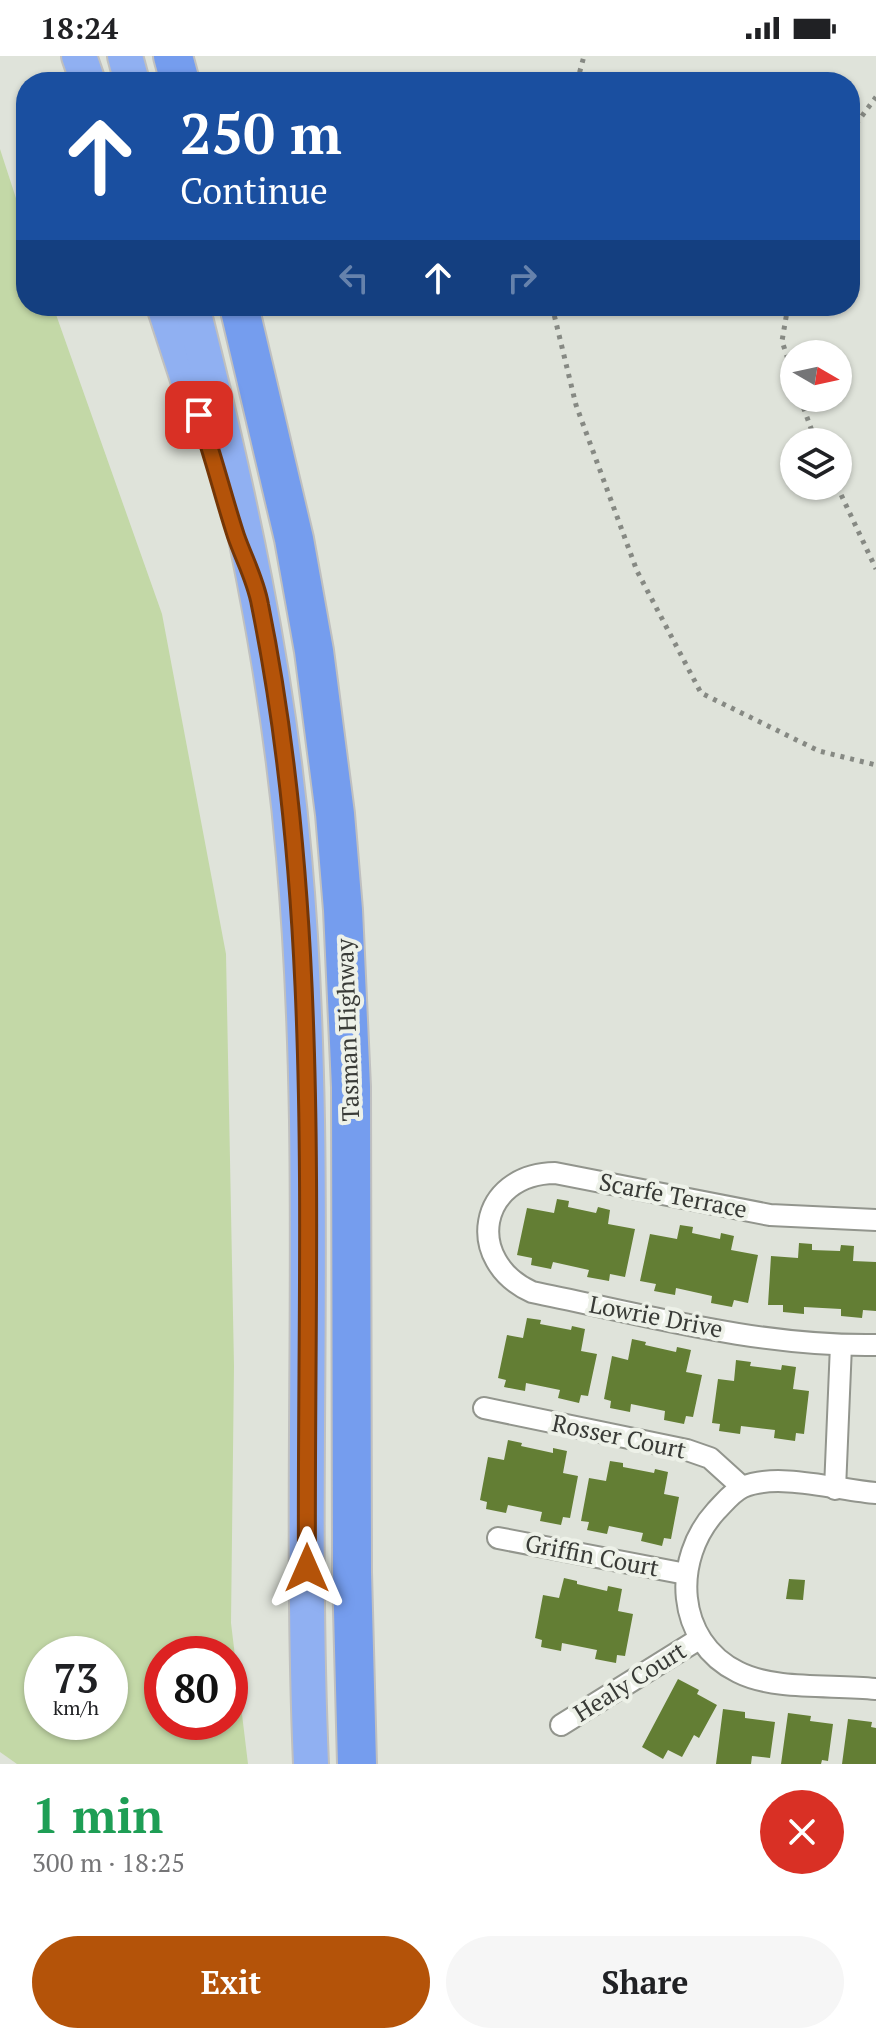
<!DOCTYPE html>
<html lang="en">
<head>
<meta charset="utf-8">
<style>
  :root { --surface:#fff; --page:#f6f6f6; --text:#202124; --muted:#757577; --accent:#b45309 }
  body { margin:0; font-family:"PT Serif",serif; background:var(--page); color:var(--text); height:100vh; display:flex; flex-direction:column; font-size:30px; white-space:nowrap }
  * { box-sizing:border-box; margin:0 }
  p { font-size:26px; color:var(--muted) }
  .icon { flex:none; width:44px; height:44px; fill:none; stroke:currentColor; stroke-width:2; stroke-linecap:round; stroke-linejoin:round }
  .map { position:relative; height:1708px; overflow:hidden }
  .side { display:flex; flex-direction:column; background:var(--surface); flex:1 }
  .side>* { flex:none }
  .guide { position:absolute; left:16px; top:16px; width:844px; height:244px; border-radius:32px; box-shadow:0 2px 6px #0004; background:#1a4fa0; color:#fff; overflow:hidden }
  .needle { width:52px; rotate:99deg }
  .controls { position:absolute; left:780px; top:284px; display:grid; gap:16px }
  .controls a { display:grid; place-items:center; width:72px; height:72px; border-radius:50%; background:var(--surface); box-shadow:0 2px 6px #0004; font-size:40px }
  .speed { position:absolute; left:24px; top:1580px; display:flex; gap:16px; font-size:40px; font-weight:700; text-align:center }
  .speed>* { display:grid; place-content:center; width:104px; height:104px; border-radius:50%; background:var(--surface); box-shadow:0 2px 6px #0004; line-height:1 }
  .speed small { font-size:20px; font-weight:400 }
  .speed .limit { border:12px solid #d22; background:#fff; color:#111 }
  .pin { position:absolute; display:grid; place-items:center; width:68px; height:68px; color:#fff; margin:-34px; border-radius:16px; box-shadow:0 4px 12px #0006 }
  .me { position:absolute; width:88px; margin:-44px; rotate:0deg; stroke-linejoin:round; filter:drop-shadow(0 0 6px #0008) }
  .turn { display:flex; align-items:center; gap:28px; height:168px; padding:0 32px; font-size:36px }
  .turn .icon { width:104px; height:104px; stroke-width:2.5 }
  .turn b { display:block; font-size:56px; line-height:68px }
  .lanes { display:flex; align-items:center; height:76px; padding:0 32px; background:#0003; justify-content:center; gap:40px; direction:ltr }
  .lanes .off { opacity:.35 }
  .round { display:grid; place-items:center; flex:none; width:84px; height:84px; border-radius:42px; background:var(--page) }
  .headline { display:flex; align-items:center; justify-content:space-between; height:136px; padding:0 32px }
  h1 { font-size:48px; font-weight:700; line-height:60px; color:#1e9e55 }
  .cta { display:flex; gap:16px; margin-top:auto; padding:16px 32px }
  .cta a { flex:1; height:92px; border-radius:48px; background:var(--accent); color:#fff; font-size:32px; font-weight:700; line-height:92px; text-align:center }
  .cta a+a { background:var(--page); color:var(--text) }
  .status { display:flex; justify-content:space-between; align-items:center; height:56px; padding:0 40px; background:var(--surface); direction:ltr }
  .status svg { height:22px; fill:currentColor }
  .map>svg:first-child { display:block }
  .grass { fill:#c3d8a7; fill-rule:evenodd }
  .building { fill:#637e34 }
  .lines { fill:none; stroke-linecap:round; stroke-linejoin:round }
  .minor-casing { stroke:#92958d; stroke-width:24 }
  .trunk-casing { stroke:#c0c0bf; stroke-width:38 }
  .motorway-casing { stroke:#c0c0bf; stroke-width:42 }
  .path { stroke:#868983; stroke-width:5; stroke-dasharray:4 6; stroke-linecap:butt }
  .minor { stroke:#fff; stroke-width:20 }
  .trunk { stroke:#90b0f2; stroke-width:34 }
  .motorway { stroke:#759dee; stroke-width:38 }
  .route-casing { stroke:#753606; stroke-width:20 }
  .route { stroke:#b45309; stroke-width:14 }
  .labels { text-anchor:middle; stroke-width:8; stroke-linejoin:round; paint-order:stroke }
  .street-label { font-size:24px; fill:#393b37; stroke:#edf1e8 }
</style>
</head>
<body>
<div class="status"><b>18:24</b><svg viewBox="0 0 49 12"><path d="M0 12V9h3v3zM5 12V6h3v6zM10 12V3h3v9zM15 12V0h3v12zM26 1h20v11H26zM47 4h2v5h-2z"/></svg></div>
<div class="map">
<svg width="876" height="1708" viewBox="0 0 876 1708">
  <rect width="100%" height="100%" fill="#dfe3da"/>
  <path class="grass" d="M0 93 26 173V250H53L162 558 226 898 234 1310 231 1567 248 1708H17L0 1696ZM42 1598H110V1666H42ZM162 1598H230V1666H162Z"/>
  <g class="building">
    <path d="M557 1143 569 1145 568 1151 596 1157 598 1151 610 1154 608 1168 635 1173 625 1221 610 1218 609 1225 587 1221 589 1214 553 1206 551 1213 531 1209 532 1202 517 1199 527 1152 554 1157Z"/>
    <path d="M680 1169 693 1171 692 1177 720 1183 721 1177 734 1180 731 1194 758 1199 748 1247 734 1244 732 1251 711 1247 712 1240 676 1232 675 1239 654 1235 656 1228 640 1225 650 1178 677 1183Z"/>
    <path d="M799 1187 812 1188V1194L840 1195 841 1189 854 1190 853 1205 876 1206V1255L863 1254 862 1262 841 1260V1253L804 1251V1258L783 1256V1249H768L771 1200 798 1202Z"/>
    <path d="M527 1262 541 1264 540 1268 571 1274 572 1270 585 1273 581 1295 597 1298 588 1340 581 1339 579 1347 558 1342 560 1334 526 1327 525 1335 504 1331 506 1324 498 1322 507 1279 523 1282Z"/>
    <path d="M632 1283 646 1286 645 1289 676 1296 677 1291 691 1294 686 1316 702 1319 693 1361 686 1360 684 1368 664 1364 665 1355 631 1348 630 1356 610 1352 611 1345 604 1343 612 1300 628 1304Z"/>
    <path d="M736 1304 751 1306 750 1310 781 1314 782 1309 796 1311 793 1333 809 1335 804 1378 796 1377 795 1385 774 1382 775 1374 741 1370 740 1378 719 1375 720 1368 712 1367 718 1323 734 1325Z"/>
    <path d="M508 1384 522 1387 521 1390 553 1397V1392L567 1395 563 1417 578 1420 570 1462 563 1461 561 1469 540 1465 542 1456 508 1449 506 1457 486 1453 487 1446 480 1444 488 1401 504 1404Z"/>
    <path d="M610 1405 623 1407V1411L654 1417 655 1413 668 1416 664 1438 679 1441 671 1483 664 1482 662 1490 641 1485 643 1477 609 1470 607 1478 587 1474 589 1466 581 1465 589 1422 606 1425Z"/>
    <path d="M564 1522 577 1525V1528L607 1535 608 1530 622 1533 618 1555 633 1558 625 1600 617 1599 616 1607 595 1603 597 1594 562 1587 561 1595 541 1591 542 1584 535 1582 543 1539 559 1542Z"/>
    <path d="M789 1523 805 1524 803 1544 786 1543Z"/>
    <path d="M678 1623 699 1634 697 1638 717 1649 699 1682 694 1679 682 1701 668 1694 663 1703 642 1691Z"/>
    <path d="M723 1653 745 1656V1662L775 1666 770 1702 752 1700 751 1708H716Z"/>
    <path d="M788 1657 811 1660 810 1665 833 1668 828 1705 822 1704 821 1708H781Z"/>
    <path d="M848 1663 872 1666 871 1671 876 1672V1708H842Z"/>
  </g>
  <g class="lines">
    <defs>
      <g id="minor">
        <path d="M876 1164 770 1159 555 1117C478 1118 464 1205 532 1236 645 1259 760 1291 876 1289"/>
        <path d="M484 1352 687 1394 710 1402 742 1431"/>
        <path d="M835 1433 841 1289"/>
        <path d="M876 1437C839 1434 777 1416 743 1431 732 1436 724 1447 716 1455 672 1503 675 1585 738 1616 775 1635 834 1628 876 1633"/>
        <path d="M498 1482 686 1518"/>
        <path d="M561 1669 699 1583"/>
      </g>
      <g id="trunk">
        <path d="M79 0 88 26"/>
        <path d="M125 0 132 26"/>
        <path d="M164 250 193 339"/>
        <path d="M192 250C238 431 278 614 294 801 321 1102 298 1406 311 1708"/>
      </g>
      <g id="motorway">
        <path d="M173 0 180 26"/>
        <path d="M239 250 294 483 314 595 335 758 343 854 351 1031 352 1516 357 1708"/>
      </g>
    </defs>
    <use href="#minor" class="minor-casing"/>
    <use href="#trunk" class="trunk-casing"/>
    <use href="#motorway" class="motorway-casing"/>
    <g class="path">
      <path d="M577 26 584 0"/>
      <path d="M850 76 876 41"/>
      <path d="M552 250 576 349 637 515 701 637 819 695 876 709"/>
      <path d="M788 250 782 285 794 322"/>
      <path d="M800 342 816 386"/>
      <path d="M837 430 876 513"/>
    </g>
    <use href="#minor" class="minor"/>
    <use href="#trunk" class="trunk"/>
    <use href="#motorway" class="motorway"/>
  </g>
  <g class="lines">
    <defs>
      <path id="route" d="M199 359C213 399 223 440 236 480 244 503 256 525 260 549 324 865 305 1191 307 1512"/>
    </defs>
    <use href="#route" class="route-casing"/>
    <use href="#route" class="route"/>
  </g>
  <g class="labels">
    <g class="street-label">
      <text transform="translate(348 974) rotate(-92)" y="8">Tasman Highway</text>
      <text transform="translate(673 1140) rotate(11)" y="8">Scarfe Terrace</text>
      <text transform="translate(656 1261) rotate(11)" y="8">Lowrie Drive</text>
      <text transform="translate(619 1381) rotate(12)" y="8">Rosser Court</text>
      <text transform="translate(592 1500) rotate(11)" y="8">Griffin Court</text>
      <text transform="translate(630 1626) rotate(-32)" y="8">Healy Court</text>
    </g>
  </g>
</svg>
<div class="controls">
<a><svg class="needle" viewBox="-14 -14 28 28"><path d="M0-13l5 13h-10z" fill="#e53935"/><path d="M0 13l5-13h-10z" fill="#757577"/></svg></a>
<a><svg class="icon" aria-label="layers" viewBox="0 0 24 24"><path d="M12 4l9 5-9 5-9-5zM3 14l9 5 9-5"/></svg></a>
</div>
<div class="speed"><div>73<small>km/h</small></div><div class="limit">80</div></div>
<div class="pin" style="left:199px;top:359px;background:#d93025"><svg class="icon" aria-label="arrive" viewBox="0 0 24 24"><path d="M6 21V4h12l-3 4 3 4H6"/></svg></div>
<svg class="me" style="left:307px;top:1512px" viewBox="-20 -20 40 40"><path d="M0-17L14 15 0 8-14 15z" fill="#b45309" stroke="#fff" stroke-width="4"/></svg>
<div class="guide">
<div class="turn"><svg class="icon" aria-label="ahead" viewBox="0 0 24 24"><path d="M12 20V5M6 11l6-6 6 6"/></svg><div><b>250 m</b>Continue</div></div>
<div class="lanes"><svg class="icon off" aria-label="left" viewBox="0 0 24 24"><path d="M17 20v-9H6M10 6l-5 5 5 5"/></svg><svg class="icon" aria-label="ahead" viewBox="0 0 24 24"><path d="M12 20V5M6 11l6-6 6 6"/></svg><svg class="icon off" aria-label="right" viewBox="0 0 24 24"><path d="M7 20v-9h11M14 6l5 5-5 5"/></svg></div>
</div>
</div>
<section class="side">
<div class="headline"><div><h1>1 min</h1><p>300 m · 18:25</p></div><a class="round" style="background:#d93025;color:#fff"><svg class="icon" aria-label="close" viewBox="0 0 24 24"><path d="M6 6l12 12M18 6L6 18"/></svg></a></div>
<div class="cta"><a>Exit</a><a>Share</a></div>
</section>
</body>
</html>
